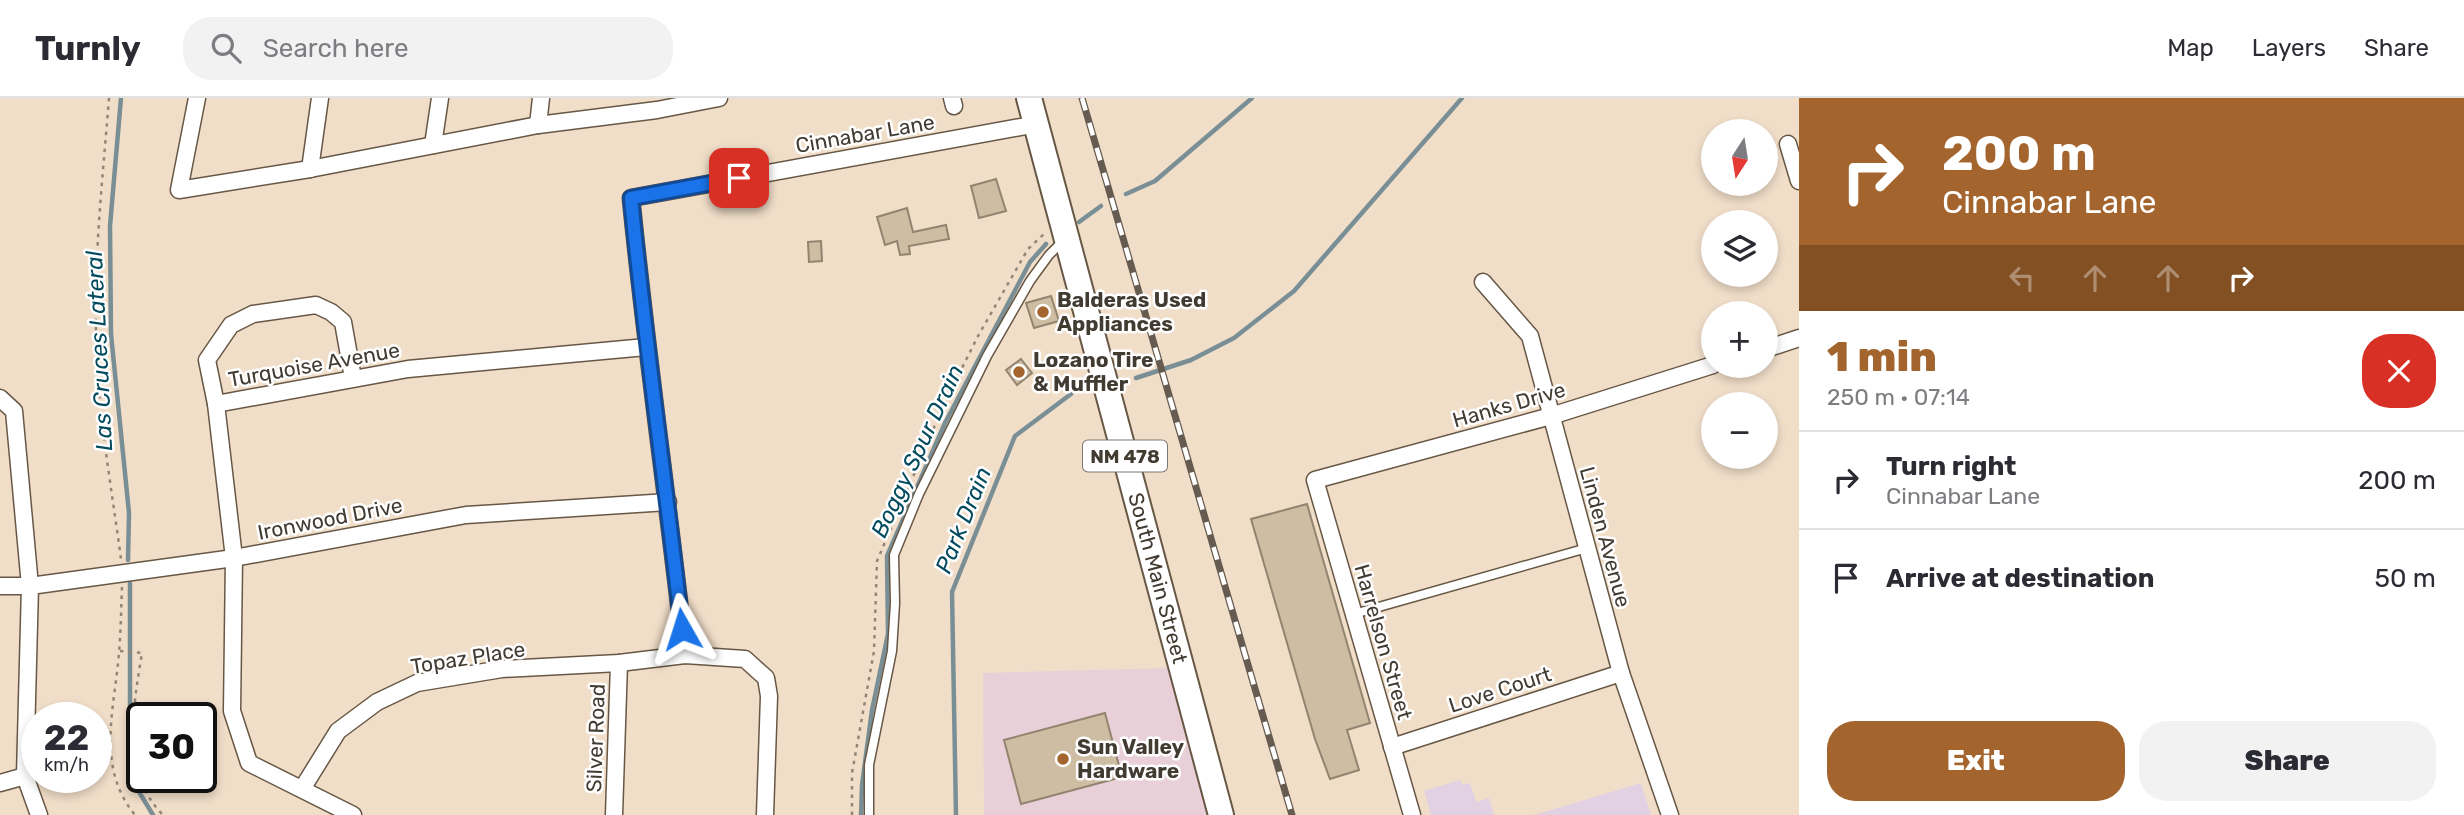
<!DOCTYPE html>
<html lang="en">
<head>
<meta charset="utf-8">
<style>
  :root { --surface:#fff; --page:#f2f2f3; --text:#2b2b33; --muted:#7c7c81; --line:#e1e1e2; --accent:#a4642d }
  body { margin:0; font-family:Rubik,sans-serif; background:var(--page); color:var(--text); height:100vh; display:flex; flex-direction:column; font-size:26px; white-space:nowrap }
  * { box-sizing:border-box; margin:0 }
  p { font-size:23px; color:var(--muted) }
  .icon { flex:none; width:38px; height:38px; fill:none; stroke:currentColor; stroke-width:2; stroke-linecap:round; stroke-linejoin:round }
  .map { position:relative; flex:1; overflow:hidden }
  .drawer { display:flex; flex-direction:column; background:var(--surface); width:665px }
  .drawer>* { flex:none }
  .guide { background:#a4642d; color:#fff; overflow:hidden }
  .needle { width:46px; rotate:192deg }
  .tools { position:absolute; left:1701px; top:21px; display:grid; gap:14px }
  .tools a { display:grid; place-items:center; width:77px; height:77px; border-radius:50%; background:var(--surface); box-shadow:0 4px 10px #0003; font-size:35px }
  .speed { position:absolute; left:21px; top:604px; display:flex; gap:14px; font-size:35px; font-weight:700; text-align:center }
  .speed>* { display:grid; place-content:center; width:91px; height:91px; border-radius:50%; background:var(--surface); box-shadow:0 4px 10px #0003; line-height:1 }
  .speed small { font-size:18px; font-weight:400 }
  .speed .limit { border:4px solid #111; border-radius:10px; background:#fff; color:#111 }
  .pin { position:absolute; display:grid; place-items:center; width:60px; height:60px; color:#fff; margin:-30px; border-radius:14px; box-shadow:0 4px 10px #0006 }
  .me { position:absolute; width:77px; margin:-38px; rotate:354deg; stroke-linejoin:round; filter:drop-shadow(0 0 5px #0008) }
  .turn { display:flex; align-items:center; gap:24px; height:147px; padding:0 28px; font-size:32px }
  .turn .icon { width:91px; height:91px; stroke-width:2.5 }
  .turn b { display:block; font-size:49px; line-height:60px }
  .lanes { display:flex; align-items:center; height:66px; padding:0 28px; background:#0003; justify-content:center; gap:35px; direction:ltr }
  .lanes .off { opacity:.35 }
  .round { display:grid; place-items:center; flex:none; width:74px; height:74px; border-radius:28px; background:var(--page) }
  .overview { display:flex; align-items:center; justify-content:space-between; height:119px; padding:0 28px }
  h1 { font-size:42px; font-weight:800; line-height:52px; color:var(--accent) }
  .primary-button { display:flex; gap:14px; margin-top:auto; padding:14px 28px }
  .primary-button a { flex:1; height:80px; border-radius:28px; background:var(--accent); color:#fff; font-size:28px; font-weight:800; line-height:80px; text-align:center }
  .primary-button a+a { background:var(--page); color:var(--text) }
  ul { padding:0; list-style:none }
  li { display:flex; align-items:center; gap:21px; height:98px; padding:0 28px; border-top:2px solid var(--line) }
  li div { flex:1 }
  li b { display:block; font-size:26px }
  li em { font-style:normal }
  header { display:flex; align-items:center; gap:42px; box-sizing:border-box; height:98px; padding:0 35px; background:var(--surface); border-bottom:2px solid var(--line) }
  header strong { font-size:33px }
  nav { display:flex; gap:38px; margin-inline-start:auto; font-size:24px }
  .search { width:490px; height:63px; background:var(--page); display:flex; align-items:center; gap:18px; box-sizing:border-box; padding:0 24px; border-radius:28px; color:var(--muted); font-size:26px }
  main { display:flex; flex:1; min-height:0 }
  .map>svg:first-child { display:block }
  .commercial { fill:#e9d0d8 }
  .industrial { fill:#e2d1e2 }
  .lines { fill:none; stroke-linecap:round; stroke-linejoin:round }
  .stream { stroke:#7a8f95; stroke-width:4.5 }
  .building { fill:#cebda3; stroke:#92846f; stroke-width:2 }
  .lane-casing { stroke:#675745; stroke-width:11 }
  .street-casing { stroke:#675745; stroke-width:19 }
  .primary-casing { stroke:#675745; stroke-width:28 }
  .path { stroke:#938678; stroke-width:2.5; stroke-dasharray:3.5 5; stroke-linecap:butt }
  .lane { stroke:#fff; stroke-width:8 }
  .street { stroke:#fff; stroke-width:16 }
  .primary { stroke:#fff; stroke-width:24 }
  .rail-casing { stroke:#655b50; stroke-width:7 }
  .rail { stroke:#fff; stroke-width:4.5; stroke-dasharray:13; stroke-linecap:butt }
  .route-casing { stroke:#114b97; stroke-width:18 }
  .route { stroke:#1a73e8; stroke-width:12 }
  .poi-dot { fill:#a4642d; stroke:#fff; stroke-width:2.5 }
  .labels { text-anchor:middle; stroke-width:5; stroke-linejoin:round; paint-order:stroke }
  .shield { fill:#fff; stroke:#7b7670; stroke-width:2 }
  .shield-label { font-size:19px; font-weight:bold; fill:#423b32 }
  .street-label { font-size:21px; fill:#423b32; stroke:#fff }
  .poi-label { font-size:21px; font-weight:bold; fill:#423b32; stroke:#fff; text-anchor:start }
  .water-label { font-size:23px; font-style:italic; fill:#044b5f; stroke:#fff }
</style>
</head>
<body>
<header>
<strong>Turnly</strong>
<div class="search"><svg class="icon" aria-label="search" viewBox="0 0 24 24"><circle cx="10" cy="10" r="6"/><path d="M15 15l6 6"/></svg>Search here</div>
<nav><a>Map</a><a>Layers</a><a>Share</a></nav>
</header>
<main>
<div class="map">
<svg width="1799" height="717" viewBox="0 0 1799 717">
  <rect width="100%" height="100%" fill="#f1dec9"/>
  <path class="commercial" d="M1168 570 1208 717H984L983 575Z"/>
  <g class="industrial">
    <path d="M1460 682 1462 687 1470 685 1476 704 1489 700 1494 717H1431L1424 693Z"/>
    <path d="M1641 685 1651 717H1534Z"/>
  </g>
  <g class="lines">
    <g class="stream">
      <path d="M121 0 110 128 111 236 129 415 128 462"/>
      <path d="M1126 96 1155 83 1252 0"/>
      <path d="M1079 124 1101 108"/>
      <path d="M1136 280 1191 262 1234 240 1294 193 1462 0"/>
      <path d="M130 485V679L153 717"/>
      <path d="M861 717 862 687 872 612 888 536 887 458 945 325 1030 164 1046 146"/>
      <path d="M956 717 952 494 1015 338 1071 296"/>
    </g>
  </g>
  <g class="building">
    <path d="M996 81 1006 113 979 120 971 88Z"/>
    <path d="M907 110 913 134 946 127 949 141 909 148 910 156 900 157 897 143 885 147 877 119Z"/>
    <path d="M821 143 822 163 809 164 808 144Z"/>
    <path d="M1051 198 1059 223 1034 230 1026 205Z"/>
    <path d="M1021 261 1032 275 1017 287 1006 272Z"/>
    <path d="M1307 406 1370 625 1347 632 1359 672 1330 681 1315 641 1251 421Z"/>
    <path d="M1105 615 1122 679 1021 706 1004 642Z"/>
  </g>
  <g class="lines">
    <defs>
      <g id="lane">
        <path d="M1354 516 1587 450"/>
        <path d="M869 717V667L892 553 895 505 894 457 919 396 987 258 1030 183 1049 157 1062 144"/>
      </g>
      <g id="street">
        <path d="M197 0 179 92 310 71 538 27 657 12 719 0"/>
        <path d="M952 0 954 8"/>
        <path d="M538 27 541 0"/>
        <path d="M1788 46 1799 83"/>
        <path d="M433 47 440 0"/>
        <path d="M310 71 320 0"/>
        <path d="M1483 184 1530 238 1621 575 1670 717"/>
        <path d="M1766 251 1799 240"/>
        <path d="M0 300 14 313 30 488 25 678 39 717"/>
        <path d="M216 306 207 262 231 227 253 216 316 207 331 214 343 224 353 280"/>
        <path d="M0 488H30L234 460 466 417 668 404"/>
        <path d="M685 557C668 404 646 252 631 100L1037 26"/>
        <path d="M1392 649 1621 575"/>
        <path d="M0 685 25 678"/>
        <path d="M302 691 338 633 377 604 417 585 502 571 619 565 685 557 745 561 766 580 769 598 765 717"/>
        <path d="M353 717 249 665 232 613 234 460 216 306 408 271 646 249"/>
        <path d="M614 717 619 565"/>
        <path d="M1412 717 1315 382 1551 318 1713 267"/>
      </g>
      <g id="primary">
        <path id="s1" d="M1029 0 1221 717"/>
      </g>
    </defs>
    <use href="#lane" class="lane-casing"/>
    <use href="#street" class="street-casing"/>
    <use href="#primary" class="primary-casing"/>
    <g class="path">
      <path d="M109 0C103 77 94 156 96 234 97 310 111 386 121 461"/>
      <path d="M122 489C121 511 121 532 119 554 115 610 95 668 135 717"/>
      <path d="M120 553 142 555C133 609 121 675 163 717"/>
      <path d="M852 717V675L874 553 877 463 944 306 978 238 1028 151 1045 135"/>
    </g>
    <use href="#lane" class="lane"/>
    <use href="#street" class="street"/>
    <use href="#primary" class="primary"/>
    <defs>
      <path id="rail" d="M1082 0 1292 717"/>
    </defs>
    <use href="#rail" class="rail-casing"/>
    <use href="#rail" class="rail"/>
  </g>
  <g class="lines">
    <defs>
      <path id="route" d="M682 531C666 387 645 244 631 100L739 80"/>
    </defs>
    <use href="#route" class="route-casing"/>
    <use href="#route" class="route"/>
  </g>
  <g class="poi-dot">
    <circle cx="1043" cy="214" r="7"/>
    <circle cx="1019" cy="274" r="7"/>
    <circle cx="1063" cy="661" r="7"/>
  </g>
  <g class="labels">
    <rect class="shield" x="1083" y="342.5" width="84" height="31" rx="5"/>
    <g class="shield-label">
      <text x="1125" y="365">NM 478</text>
    </g>
    <g class="street-label">
      <text transform="translate(865 36) rotate(-10)" y="7">Cinnabar Lane</text>
      <text transform="translate(314 267) rotate(-10)" y="7">Turquoise Avenue</text>
      <text transform="translate(1509 307) rotate(-16)" y="7">Hanks Drive</text>
      <text transform="translate(330 421) rotate(-11)" y="7">Ironwood Drive</text>
      <text transform="translate(1605 439) rotate(75)" y="7">Linden Avenue</text>
      <text dy="7" stroke="none"><textPath href="#s1" startOffset="497">South Main Street</textPath></text>
      <text transform="translate(1383 544) rotate(74)" y="7">Harrelson Street</text>
      <text transform="translate(468 560) rotate(-9)" y="7">Topaz Place</text>
      <text transform="translate(1500 592) rotate(-18)" y="7">Love Court</text>
      <text transform="translate(596 640) rotate(-88)" y="7">Silver Road</text>
    </g>
    <g class="poi-label">
      <text x="1057" y="209">Balderas Used<tspan x="1057" dy="24">Appliances</tspan></text>
      <text x="1033" y="269">Lozano Tire<tspan x="1033" dy="24">&amp; Muffler</tspan></text>
      <text x="1077" y="656">Sun Valley<tspan x="1077" dy="24">Hardware</tspan></text>
    </g>
    <g class="water-label">
      <text transform="translate(99 253) rotate(-93)" y="8">Las Cruces Lateral</text>
      <text transform="translate(917 353) rotate(-65)" y="8">Boggy Spur Drain</text>
      <text transform="translate(963 422) rotate(-68)" y="8">Park Drain</text>
    </g>
  </g>
</svg>
<div class="tools">
<a><svg class="needle" viewBox="-14 -14 28 28"><path d="M0-13l5 13h-10z" fill="#e53935"/><path d="M0 13l5-13h-10z" fill="#7c7c81"/></svg></a>
<a><svg class="icon" aria-label="layers" viewBox="0 0 24 24"><path d="M12 4l9 5-9 5-9-5zM3 14l9 5 9-5"/></svg></a>
<a>+</a>
<a>−</a>
</div>
<div class="speed"><div>22<small>km/h</small></div><div class="limit">30</div></div>
<div class="pin" style="left:739px;top:80px;background:#d93025"><svg class="icon" aria-label="arrive" viewBox="0 0 24 24"><path d="M6 21V4h12l-3 4 3 4H6"/></svg></div>
<svg class="me" style="left:682px;top:531px" viewBox="-20 -20 40 40"><path d="M0-17L14 15 0 8-14 15z" fill="#1a73e8" stroke="#fff" stroke-width="4"/></svg>
</div>
<section class="drawer">
<div class="guide">
<div class="turn"><svg class="icon" aria-label="right" viewBox="0 0 24 24"><path d="M7 20v-9h11M14 6l5 5-5 5"/></svg><div><b>200 m</b>Cinnabar Lane</div></div>
<div class="lanes"><svg class="icon off" aria-label="left" viewBox="0 0 24 24"><path d="M17 20v-9H6M10 6l-5 5 5 5"/></svg><svg class="icon off" aria-label="ahead" viewBox="0 0 24 24"><path d="M12 20V5M6 11l6-6 6 6"/></svg><svg class="icon off" aria-label="ahead" viewBox="0 0 24 24"><path d="M12 20V5M6 11l6-6 6 6"/></svg><svg class="icon" aria-label="right" viewBox="0 0 24 24"><path d="M7 20v-9h11M14 6l5 5-5 5"/></svg></div>
</div>
<div class="overview"><div><h1>1 min</h1><p>250 m · 07:14</p></div><a class="round" style="background:#d93025;color:#fff"><svg class="icon" aria-label="close" viewBox="0 0 24 24"><path d="M6 6l12 12M18 6L6 18"/></svg></a></div>
<ul>
<li><svg class="icon" aria-label="right" viewBox="0 0 24 24"><path d="M7 20v-9h11M14 6l5 5-5 5"/></svg><div><b>Turn right</b><p>Cinnabar Lane</p></div><em>200 m</em></li>
<li><svg class="icon" aria-label="arrive" viewBox="0 0 24 24"><path d="M6 21V4h12l-3 4 3 4H6"/></svg><div><b>Arrive at destination</b></div><em>50 m</em></li>
</ul>
<div class="primary-button"><a>Exit</a><a>Share</a></div>
</section>
</main>
</body>
</html>
